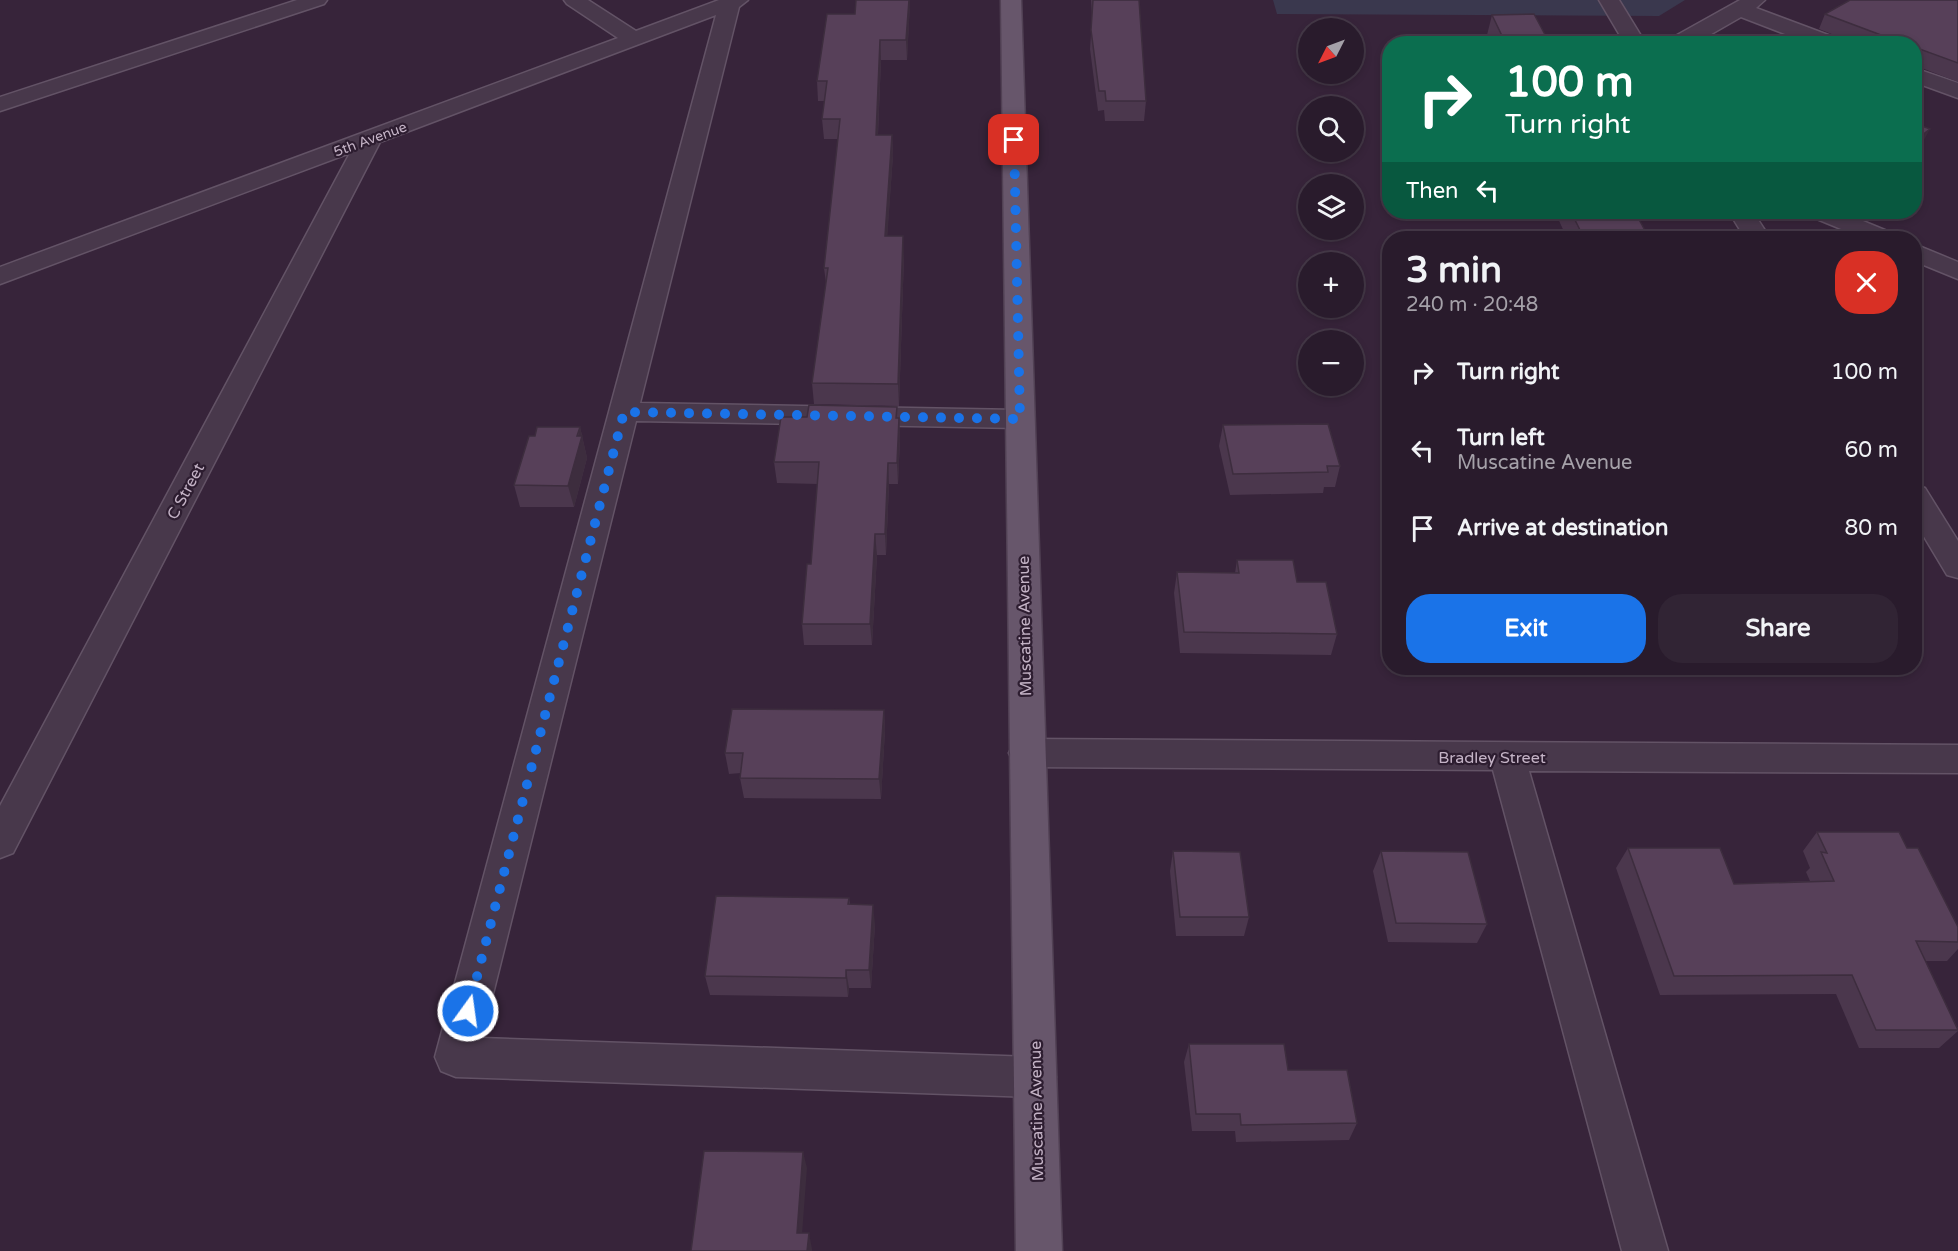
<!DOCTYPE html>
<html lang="en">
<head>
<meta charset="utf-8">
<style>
  :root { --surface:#291b2c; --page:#312434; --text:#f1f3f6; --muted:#a5a1a9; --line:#453948; --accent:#1a73e8 }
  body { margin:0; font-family:"Varela Round",sans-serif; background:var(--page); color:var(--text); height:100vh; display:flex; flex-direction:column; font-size:22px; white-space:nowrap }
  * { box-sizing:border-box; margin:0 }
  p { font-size:20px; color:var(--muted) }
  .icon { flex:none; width:33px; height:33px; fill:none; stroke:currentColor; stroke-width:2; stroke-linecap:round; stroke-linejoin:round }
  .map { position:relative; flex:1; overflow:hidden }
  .side { position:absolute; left:1382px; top:231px; width:540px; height:444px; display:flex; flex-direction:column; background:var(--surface); border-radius:24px; box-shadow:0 3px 9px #0003,0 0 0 2px var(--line) }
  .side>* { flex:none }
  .guide { position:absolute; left:1382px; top:36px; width:540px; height:183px; border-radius:24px; box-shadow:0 3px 9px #0003,0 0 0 2px var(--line); background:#0b6e4f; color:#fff; overflow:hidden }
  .needle { width:39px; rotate:228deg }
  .fabs { position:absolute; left:1298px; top:18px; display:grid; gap:12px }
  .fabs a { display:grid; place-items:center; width:66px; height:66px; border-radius:50%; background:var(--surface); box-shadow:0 3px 9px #0003,0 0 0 2px var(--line); font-size:30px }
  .pin { position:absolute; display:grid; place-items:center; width:51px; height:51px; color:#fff; margin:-26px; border-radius:12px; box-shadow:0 3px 9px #0006 }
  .me { position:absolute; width:66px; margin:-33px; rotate:14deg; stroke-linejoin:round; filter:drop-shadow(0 0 4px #0008) }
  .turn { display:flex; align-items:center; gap:21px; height:126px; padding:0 24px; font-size:27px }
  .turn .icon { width:78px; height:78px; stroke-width:2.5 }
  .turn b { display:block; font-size:42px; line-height:51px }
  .then { display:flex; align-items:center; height:57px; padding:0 24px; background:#0003; gap:12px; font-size:22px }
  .round { display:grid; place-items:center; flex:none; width:63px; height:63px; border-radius:24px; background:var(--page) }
  .head { display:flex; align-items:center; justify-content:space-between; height:102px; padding:0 24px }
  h1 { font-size:36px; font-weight:700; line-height:45px }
  .cta { display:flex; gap:12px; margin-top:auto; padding:12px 24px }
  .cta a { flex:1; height:69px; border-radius:24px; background:var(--accent); color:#fff; font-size:24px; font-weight:700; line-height:69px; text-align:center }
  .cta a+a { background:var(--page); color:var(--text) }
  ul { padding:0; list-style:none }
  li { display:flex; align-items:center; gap:18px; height:78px; padding:0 24px }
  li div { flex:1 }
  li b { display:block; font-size:22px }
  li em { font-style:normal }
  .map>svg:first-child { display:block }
  .green { fill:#3a384e }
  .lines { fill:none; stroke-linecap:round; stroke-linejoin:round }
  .minor-casing { stroke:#635366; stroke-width:3 }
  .major-casing { stroke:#514154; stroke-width:3 }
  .minor { fill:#48384b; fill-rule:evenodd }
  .major { fill:#67566b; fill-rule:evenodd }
  .wall { fill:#4b374d }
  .shaded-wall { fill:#3d2d3e }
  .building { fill:#574059; stroke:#3d2d3e; stroke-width:1.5 }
  .route { stroke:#1a73e8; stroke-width:10; stroke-dasharray:0 18 }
  .labels { text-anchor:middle; stroke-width:4.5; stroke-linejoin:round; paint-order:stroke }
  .far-street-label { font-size:14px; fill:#c4b3c6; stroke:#2d1d30 }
  .street-label { font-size:16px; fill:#c4b3c6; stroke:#2d1d30 }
</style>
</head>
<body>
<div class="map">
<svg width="1958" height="1251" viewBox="0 0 1958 1251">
  <rect width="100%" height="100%" fill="#37243a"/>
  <path class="green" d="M1273 0H1685L1659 16 1277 14Z"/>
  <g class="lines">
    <defs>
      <g id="minor">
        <path d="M297 0H327L324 4 0 111V97Z"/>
        <path d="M564 0H588L636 31 719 0H748L739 7 640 403 1020 410 1030 412 1034 419 1030 426 1020 428 636 421 482 1038 1035 1057 1050 1063 1056 1077 1050 1091 1035 1097 456 1077 441 1071 435 1057 716 15 380 142 13 853 0 858V806L350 153 0 284V267L618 38 567 4Z"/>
        <path d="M1599 0H1619L1646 44H1625Z"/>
        <path d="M1740 0H1765L1756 8 1839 39 1841 44H1811L1741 17 1694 44H1668L1670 39Z"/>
        <path d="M1914 68 1958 83V98L1914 82Z"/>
        <path d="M1729 212H1753L1770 238H1745Z"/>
        <path d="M1809 212H1841L1892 233 1896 238H1863L1812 217Z"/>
        <path d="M1914 244 1958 262V279L1914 261Z"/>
        <path d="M1914 485 1925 488 1958 541V578L1947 575 1914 520Z"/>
        <path d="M1027 739 1958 745V773L1529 771 1668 1251H1622L1493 770 1027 767 1014 763 1009 753 1014 743Z"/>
      </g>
      <path id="major" d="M1001 0H1021L1062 1251H1016Z"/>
    </defs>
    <use href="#minor" class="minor-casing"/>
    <use href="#major" class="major-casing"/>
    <use href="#minor" class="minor"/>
    <use href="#major" class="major"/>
  </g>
  <g class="wall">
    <path d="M856 0H910L907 60H881L878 135H892L893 155 887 236 904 256 899 406 814 404 812 383 826 283 824 268 838 139H824L822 119 825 101H818L817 81 855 14Z"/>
    <path d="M1091 0H1139L1146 101 1144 121H1105L1104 110 1098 111 1090 49 1092 18Z"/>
    <path d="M1958 0V82L1914 65V44H1857L1819 29 1825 14Z"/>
    <path d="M1492 15 1550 44H1491L1487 35Z"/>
    <path d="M1555 212H1635L1649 238H1567Z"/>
    <path d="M897 407 898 418H899L900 439 898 484H889L886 555H877L872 645H804L802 624 811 564 818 484 777 483 774 462 807 417Z"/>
    <path d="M1223 425 1340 466 1335 487H1324L1323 493 1230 495 1219 446Z"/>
    <path d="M580 427 587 458 574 507H520L514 485 535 436Z"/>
    <path d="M1237 560 1297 582 1337 634 1331 655 1180 653 1174 593 1177 572 1235 573Z"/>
    <path d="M884 710 885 730 881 799 744 798 740 778 741 773 729 774 725 753Z"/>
    <path d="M1817 832 1907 848 1958 927V949L1947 961H1925L1958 1029V1031L1939 1048H1859L1836 994 1660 995 1616 868 1628 848 1734 884 1810 881 1806 872 1810 868 1803 851Z"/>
    <path d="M1173 851 1249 917 1244 936H1176L1170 871Z"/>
    <path d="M1381 851 1487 924 1477 943 1388 942 1373 871Z"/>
    <path d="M849 898 850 904 875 924 871 988H849L848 997 710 995 705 976Z"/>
    <path d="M1189 1044 1288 1070 1357 1123 1349 1140 1236 1142 1235 1131H1192L1184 1062Z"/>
  </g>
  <g class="shaded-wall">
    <path d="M909 0H910V7L907 60 906 40Z"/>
    <path d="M880 40 881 60 877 156 876 135Z"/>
    <path d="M1930 129 1919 149 1914 153V141Z"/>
    <path d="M892 135 893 155 886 257 885 236Z"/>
    <path d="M903 236 904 256 899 406 898 384Z"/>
    <path d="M899 418 900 439 898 484 897 463Z"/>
    <path d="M580 427 587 458 574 507 568 486Z"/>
    <path d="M888 463 889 484 886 555 885 534Z"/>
    <path d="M875 534 877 555 872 645 870 624Z"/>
    <path d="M884 710 885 730 881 799 879 779Z"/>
    <path d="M873 905 875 924 871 988 869 970Z"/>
    <path d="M846 970 849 988 848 997 846 978Z"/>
    <path d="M803 1152 807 1168 801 1248 797 1233Z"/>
    <path d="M809 1233 812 1249V1251H807Z"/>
  </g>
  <g class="building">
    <path d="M856 0H909L906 40H880L876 135H892L885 236H903L898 384 812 383 828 268H824L840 119H822L827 81H817L827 14H855Z"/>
    <path d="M1093 0H1139L1146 101H1106L1105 91H1099L1091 30Z"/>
    <path d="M1850 0H1958V63L1914 47V44H1905L1825 14Z"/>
    <path d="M1534 14 1550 44H1506L1492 15Z"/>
    <path d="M1914 123 1930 129 1914 141Z"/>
    <path d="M1571 212H1635L1649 238H1584Z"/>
    <path d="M809 405 897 407 896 418H899L897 463H888L885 534H875L870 624H802L807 564H811L819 462H774L781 417H807Z"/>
    <path d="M1328 424 1340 466H1327L1328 472 1233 474 1223 425Z"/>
    <path d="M537 427H580L577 436H582L568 486 514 485 529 436H535Z"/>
    <path d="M1237 560H1293L1297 582H1326L1337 634 1184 632 1177 572 1239 573Z"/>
    <path d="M732 709 884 710 879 779 740 778 743 753H725Z"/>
    <path d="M1817 832H1899L1907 848H1918L1958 927V942L1916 941 1958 1030H1876L1852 975 1674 976 1628 848H1720L1734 884 1834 881 1821 852 1827 853Z"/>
    <path d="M1173 851 1240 852 1249 917H1180Z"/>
    <path d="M1381 851 1468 852 1487 924 1396 923Z"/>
    <path d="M716 896 849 898 848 904 873 905 869 970H846V978L705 976Z"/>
    <path d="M1189 1044H1284L1288 1070H1347L1357 1123 1241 1125 1240 1114H1196Z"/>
    <path d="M704 1151 803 1152 797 1233H809L807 1251H691Z"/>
  </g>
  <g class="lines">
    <path class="route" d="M468 1011 624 412 1020 419 1014 140"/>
  </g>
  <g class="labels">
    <g class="far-street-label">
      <text transform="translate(370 139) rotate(-20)" y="5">5th Avenue</text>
    </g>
    <g class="street-label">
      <text transform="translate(185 491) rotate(-62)" y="6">C Street</text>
      <text transform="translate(1024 626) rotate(-91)" y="6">Muscatine Avenue</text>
      <text x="1492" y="763">Bradley Street</text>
      <text transform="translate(1036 1111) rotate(-91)" y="6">Muscatine Avenue</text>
    </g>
  </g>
</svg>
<div class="fabs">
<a><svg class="needle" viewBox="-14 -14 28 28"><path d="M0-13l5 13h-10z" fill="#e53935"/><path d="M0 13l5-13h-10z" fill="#a5a1a9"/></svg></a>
<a><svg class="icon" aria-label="search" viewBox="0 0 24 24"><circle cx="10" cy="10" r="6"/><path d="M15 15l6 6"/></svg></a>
<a><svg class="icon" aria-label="layers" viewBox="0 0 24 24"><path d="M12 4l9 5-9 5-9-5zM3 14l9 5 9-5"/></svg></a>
<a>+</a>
<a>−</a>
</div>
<div class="pin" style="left:1014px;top:140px;background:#d93025"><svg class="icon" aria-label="arrive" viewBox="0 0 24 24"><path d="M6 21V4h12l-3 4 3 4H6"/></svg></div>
<svg class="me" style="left:468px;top:1011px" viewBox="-20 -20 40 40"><circle r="17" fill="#1a73e8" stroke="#fff" stroke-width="3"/><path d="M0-11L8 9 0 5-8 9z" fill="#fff"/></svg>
<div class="guide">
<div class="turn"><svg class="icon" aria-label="right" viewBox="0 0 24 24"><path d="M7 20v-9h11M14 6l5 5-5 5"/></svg><div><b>100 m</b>Turn right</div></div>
<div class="then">Then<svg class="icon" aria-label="left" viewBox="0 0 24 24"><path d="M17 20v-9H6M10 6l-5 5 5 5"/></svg></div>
</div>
<section class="side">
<div class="head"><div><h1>3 min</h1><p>240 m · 20:48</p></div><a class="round" style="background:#d93025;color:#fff"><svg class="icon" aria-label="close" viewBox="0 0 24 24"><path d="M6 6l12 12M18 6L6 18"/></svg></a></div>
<ul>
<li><svg class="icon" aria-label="right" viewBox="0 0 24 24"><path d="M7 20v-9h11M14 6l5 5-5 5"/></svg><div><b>Turn right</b></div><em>100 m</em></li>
<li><svg class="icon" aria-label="left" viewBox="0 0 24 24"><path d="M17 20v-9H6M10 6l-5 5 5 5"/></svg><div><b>Turn left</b><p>Muscatine Avenue</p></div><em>60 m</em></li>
<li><svg class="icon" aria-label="arrive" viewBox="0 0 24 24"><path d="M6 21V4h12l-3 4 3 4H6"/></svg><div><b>Arrive at destination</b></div><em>80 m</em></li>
</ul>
<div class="cta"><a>Exit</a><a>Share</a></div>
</section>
</div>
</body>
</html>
